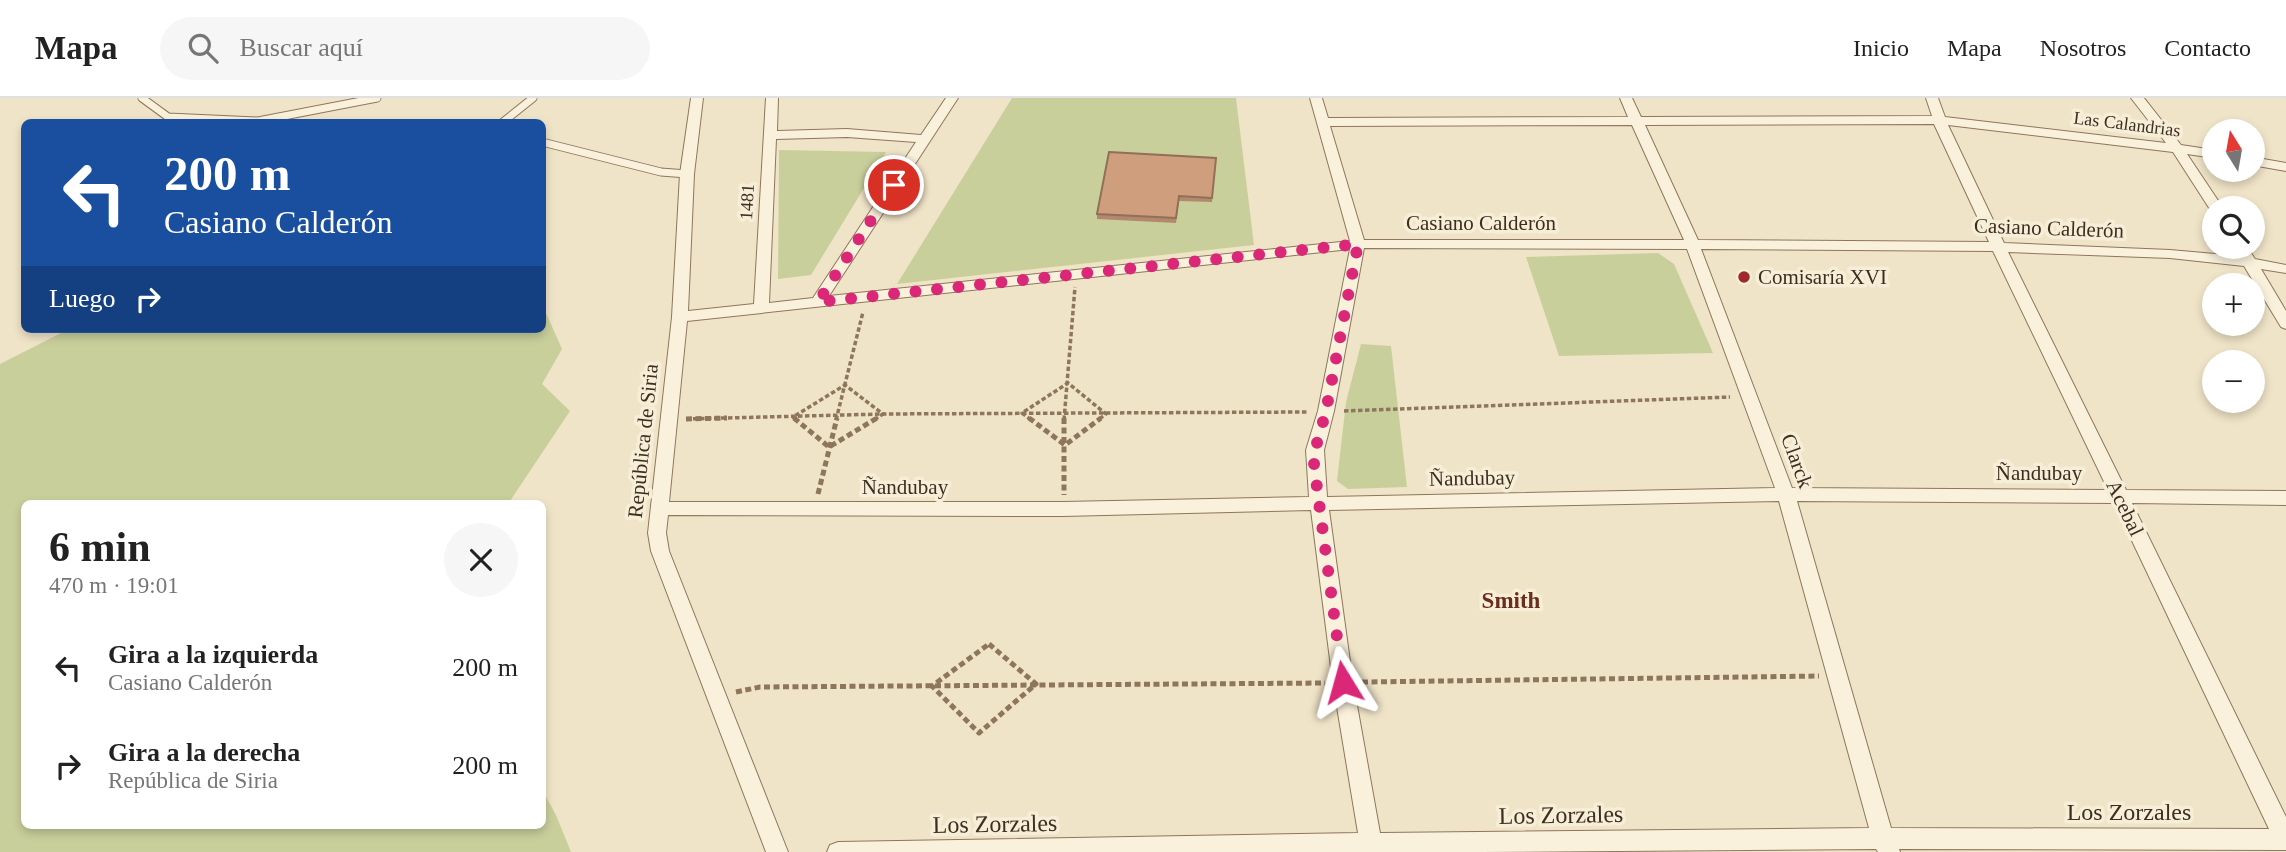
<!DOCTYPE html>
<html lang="es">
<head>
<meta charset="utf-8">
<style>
  :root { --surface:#fff; --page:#f6f6f6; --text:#222; --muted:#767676; --line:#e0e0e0 }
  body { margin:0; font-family:"Times New Roman",serif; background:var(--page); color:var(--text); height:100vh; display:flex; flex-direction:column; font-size:26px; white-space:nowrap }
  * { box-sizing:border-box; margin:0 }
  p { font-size:23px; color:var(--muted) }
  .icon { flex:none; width:38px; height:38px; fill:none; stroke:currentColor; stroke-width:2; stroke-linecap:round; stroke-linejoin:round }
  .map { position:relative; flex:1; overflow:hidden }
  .side { position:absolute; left:21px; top:402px; width:525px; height:329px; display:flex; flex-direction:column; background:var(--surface); border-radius:10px; box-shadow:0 4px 10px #0003 }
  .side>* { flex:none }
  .hud { position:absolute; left:21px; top:21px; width:525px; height:214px; border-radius:10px; box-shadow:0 4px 10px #0003; background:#1a4fa0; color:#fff; overflow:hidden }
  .needle { width:46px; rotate:349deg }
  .buttons { position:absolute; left:2202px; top:21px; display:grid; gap:14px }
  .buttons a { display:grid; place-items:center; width:63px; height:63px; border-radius:50%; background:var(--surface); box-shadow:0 4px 10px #0003; font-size:35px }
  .pin { position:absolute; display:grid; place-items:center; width:60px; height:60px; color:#fff; margin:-30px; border:4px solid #fff; border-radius:50%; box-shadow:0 2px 7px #0007 }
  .me { position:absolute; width:77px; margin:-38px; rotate:352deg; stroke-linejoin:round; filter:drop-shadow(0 0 5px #0008) }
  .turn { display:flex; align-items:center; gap:24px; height:147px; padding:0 28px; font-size:32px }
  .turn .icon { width:91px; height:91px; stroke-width:2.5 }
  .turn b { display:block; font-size:49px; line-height:60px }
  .then { display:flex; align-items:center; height:66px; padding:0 28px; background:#0003; gap:14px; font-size:26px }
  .round { display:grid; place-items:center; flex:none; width:74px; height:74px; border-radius:37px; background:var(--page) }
  .summary { display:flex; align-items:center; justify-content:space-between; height:119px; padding:0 28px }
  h1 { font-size:42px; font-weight:700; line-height:52px }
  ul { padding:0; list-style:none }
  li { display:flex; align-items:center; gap:21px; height:98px; padding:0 28px }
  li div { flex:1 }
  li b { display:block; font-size:26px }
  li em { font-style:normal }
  header { display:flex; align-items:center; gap:42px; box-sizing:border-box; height:98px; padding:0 35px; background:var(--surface); border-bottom:2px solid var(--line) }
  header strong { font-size:33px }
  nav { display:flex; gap:38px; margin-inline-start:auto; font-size:24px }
  .search { width:490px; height:63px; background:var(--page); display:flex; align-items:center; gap:18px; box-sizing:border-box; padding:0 24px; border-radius:38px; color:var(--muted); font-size:26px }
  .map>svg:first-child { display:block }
  .green { fill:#c9cf9b }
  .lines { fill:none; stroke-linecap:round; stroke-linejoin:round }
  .lane-casing { stroke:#8d765c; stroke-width:9 }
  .street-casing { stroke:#8d765c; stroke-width:2 }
  .path-far1 { stroke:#8d765c; stroke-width:3.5; stroke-dasharray:4.5 2.5; stroke-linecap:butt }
  .path { stroke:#8d765c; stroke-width:5; stroke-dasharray:6 3.5; stroke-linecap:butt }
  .lane { stroke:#faf1dc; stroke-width:7 }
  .street { fill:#faf1dc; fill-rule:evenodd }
  .wall { fill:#b2896c }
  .building { fill:#cf9f7d; stroke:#916f58; stroke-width:2 }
  .route { stroke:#db2777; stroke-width:12; stroke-dasharray:0 21.6 }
  .poi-dot { fill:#9e2a2b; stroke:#f7eed8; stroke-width:2.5 }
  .labels { text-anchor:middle; stroke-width:7; stroke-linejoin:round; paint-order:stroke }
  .far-street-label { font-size:18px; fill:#3d2e20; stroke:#f7eed8 }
  .street-label { font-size:21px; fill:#3d2e20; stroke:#f7eed8 }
  .poi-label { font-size:21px; fill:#3d2e20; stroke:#f7eed8; text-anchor:start }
  .neighbourhood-label { font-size:23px; font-weight:bold; fill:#6b2e1e; stroke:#f7eed8 }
  .near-street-label { font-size:24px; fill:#3d2e20; stroke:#f7eed8 }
</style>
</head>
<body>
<header>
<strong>Mapa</strong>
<div class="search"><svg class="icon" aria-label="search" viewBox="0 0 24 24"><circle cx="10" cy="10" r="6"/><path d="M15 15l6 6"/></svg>Buscar aquí</div>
<nav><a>Inicio</a><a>Mapa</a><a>Nosotros</a><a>Contacto</a></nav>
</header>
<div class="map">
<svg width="2286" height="754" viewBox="0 0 2286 754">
  <rect width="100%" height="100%" fill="#f0e4c8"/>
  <g class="green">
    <path d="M1012 0H1236L1254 147 897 186Z"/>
    <path d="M779 52 886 54 811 177 778 181Z"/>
    <path d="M1658 155 1674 166 1713 255 1559 258 1526 159Z"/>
    <path d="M543 199 546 215 562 251 542 286 570 313 508 406H24V728H542L543 693 556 717 571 754H0V266L69 231H542Z"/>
    <path d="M1361 246 1391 248 1407 389 1348 391 1337 383 1346 304Z"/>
  </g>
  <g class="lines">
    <defs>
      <g id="lane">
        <path d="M142 0 168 19 258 23 377 0"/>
        <path d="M503 24 533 0"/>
        <path d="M542 44 661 74 687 76"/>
      </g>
      <g id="street">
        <path d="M691 0H703L694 76 688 213 754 206 766 0H778L777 33 847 31 921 37 946 0H958L829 198 1350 143 1310 0H1322L1328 20 1628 19 1620 0H1632L1641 19 1932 18 1926 0H1938L1945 19 2166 45 2131 0H2144L2181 47 2214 52V60L2187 56 2223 110 2211 113 2173 54 1948 27 2004 145 2170 152 2238 158 2233 149H2247L2255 161 2286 167V175L2261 171 2286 213V231L2281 229 2244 168 2170 160 2008 154 2126 392 2286 393V407L2132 405 2286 719V752L1899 751 1900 754H1878L1876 751 1481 754H827L830 747 838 744 1358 735 1333 585 1311 412 1063 418 668 417 666 435 669 453 788 754H766L651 453 648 435 672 219 680 76ZM1934 26 1989 144 1698 142 1645 27ZM1632 27 1684 142H1364L1330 28ZM847 39 916 44 813 200 769 205 776 41ZM1364 150 1687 151 1775 390 1327 399 1324 352 1334 313ZM1350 151 1318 313 1306 352 1309 399 1063 404H669L687 223ZM1701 151 1993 153 2108 392 1792 390ZM1779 403 1869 730 1380 735 1353 585 1329 412ZM1797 403 2114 405 2269 731 1891 730Z"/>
        <path d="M2252 59 2286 65V73L2252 67Z"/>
      </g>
    </defs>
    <use href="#lane" class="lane-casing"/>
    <use href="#street" class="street-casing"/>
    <g class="path-far1">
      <path d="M1344 313 1730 299"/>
      <path d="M686 321 883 316 1307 314"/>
      <path d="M796 322 793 319 845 287 883 316 874 322"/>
      <path d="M836 322 863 214"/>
      <path d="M1031 322 1022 315 1068 285 1106 316 1098 322"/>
      <path d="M1064 322 1075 189"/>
    </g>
    <g class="path">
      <path d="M794 320 829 349 877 320"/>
      <path d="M1029 320 1065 347 1101 320"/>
      <path d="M1064 320V397"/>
      <path d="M686 321 727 320"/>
      <path d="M818 396 837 320"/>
      <path d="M989 546 1036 586 979 635 932 588Z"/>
      <path d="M1362 584 1819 578"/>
      <path d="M736 594 760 589 1325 585"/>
    </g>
    <use href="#lane" class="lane"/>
    <use href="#street" class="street"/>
  </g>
  <path class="wall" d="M1216 60 1212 104 1179 103 1176 125 1097 121V116Z"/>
  <path class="building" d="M1109 54 1216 60 1212 100 1179 98 1176 120 1097 116Z"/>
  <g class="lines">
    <path class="route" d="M894 87 818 204 1358 146 1326 313 1315 352 1314 367 1343 584"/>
  </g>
  <circle class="poi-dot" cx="1744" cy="179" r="7"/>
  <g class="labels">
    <g class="far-street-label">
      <text transform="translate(2127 26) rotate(7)" y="6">Las Calandrias</text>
      <text transform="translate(747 104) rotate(-87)" y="6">1481</text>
    </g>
    <g class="street-label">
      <text x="1481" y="132">Casiano Calderón</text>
      <text transform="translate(2049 130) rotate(2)" y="7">Casiano Calderón</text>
      <text transform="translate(643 343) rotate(-84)" y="7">República de Siria</text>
      <text transform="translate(1797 363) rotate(70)" y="7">Clarck</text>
      <text x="2039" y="382">Ñandubay</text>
      <text transform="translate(1472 380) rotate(-1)" y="7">Ñandubay</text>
      <text x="905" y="396">Ñandubay</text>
      <text transform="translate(2125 410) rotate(64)" y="7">Acebal</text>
    </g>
    <g class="poi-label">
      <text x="1758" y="186">Comisaría XVI</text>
    </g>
    <g class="neighbourhood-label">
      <text x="1511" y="510">Smith</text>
    </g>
    <g class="near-street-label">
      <text x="2129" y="722">Los Zorzales</text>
      <text transform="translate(1561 717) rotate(-1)" y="8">Los Zorzales</text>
      <text transform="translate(995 726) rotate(-1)" y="8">Los Zorzales</text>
    </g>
  </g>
</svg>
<div class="buttons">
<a><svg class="needle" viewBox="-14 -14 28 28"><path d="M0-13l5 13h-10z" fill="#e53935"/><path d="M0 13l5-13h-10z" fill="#767676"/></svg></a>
<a><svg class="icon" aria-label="search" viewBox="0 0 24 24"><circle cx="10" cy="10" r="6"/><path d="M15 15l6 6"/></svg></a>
<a>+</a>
<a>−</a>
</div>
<div class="pin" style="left:894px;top:87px;background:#d93025"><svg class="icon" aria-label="arrive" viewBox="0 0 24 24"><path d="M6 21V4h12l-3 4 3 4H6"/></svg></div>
<svg class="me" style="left:1343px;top:584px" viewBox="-20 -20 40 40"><path d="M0-17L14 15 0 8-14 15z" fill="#db2777" stroke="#fff" stroke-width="4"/></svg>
<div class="hud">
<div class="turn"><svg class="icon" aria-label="left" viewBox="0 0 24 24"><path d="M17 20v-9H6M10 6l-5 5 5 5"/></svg><div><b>200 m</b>Casiano Calderón</div></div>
<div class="then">Luego<svg class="icon" aria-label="right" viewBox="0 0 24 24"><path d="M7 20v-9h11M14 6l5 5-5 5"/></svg></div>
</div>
<section class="side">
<div class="summary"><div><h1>6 min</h1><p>470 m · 19:01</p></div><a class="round"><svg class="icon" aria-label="close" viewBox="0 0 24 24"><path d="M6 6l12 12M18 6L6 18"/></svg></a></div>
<ul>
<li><svg class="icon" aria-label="left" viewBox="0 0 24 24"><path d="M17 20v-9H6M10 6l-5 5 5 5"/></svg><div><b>Gira a la izquierda</b><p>Casiano Calderón</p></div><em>200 m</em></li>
<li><svg class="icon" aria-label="right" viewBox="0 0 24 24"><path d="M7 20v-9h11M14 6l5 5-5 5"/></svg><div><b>Gira a la derecha</b><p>República de Siria</p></div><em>200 m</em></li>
</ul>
</section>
</div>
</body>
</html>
